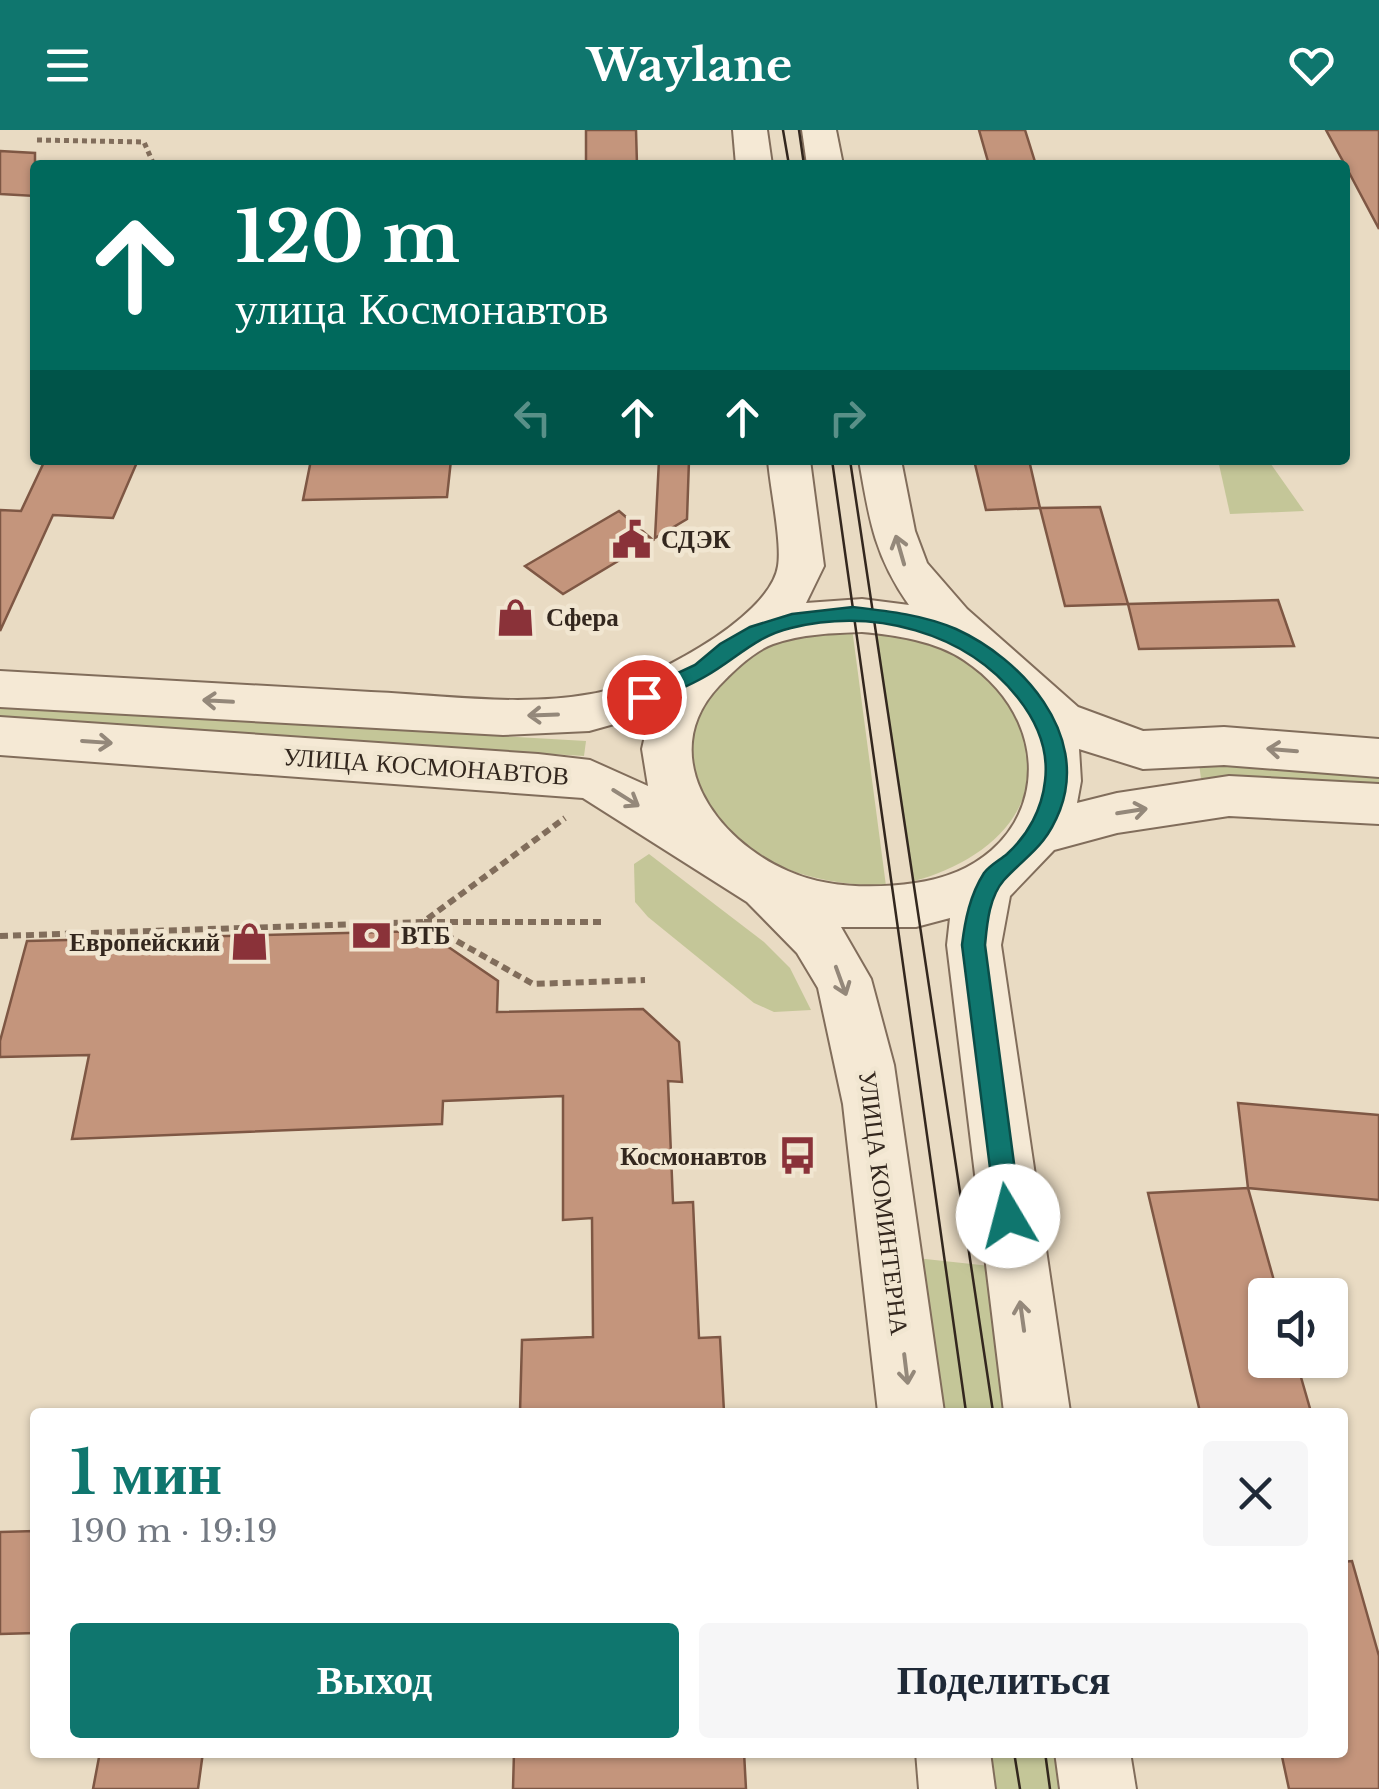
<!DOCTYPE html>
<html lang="ru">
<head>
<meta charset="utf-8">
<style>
  :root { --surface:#fff; --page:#f6f6f7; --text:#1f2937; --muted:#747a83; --accent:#0f766e }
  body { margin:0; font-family:"Libre Baskerville",serif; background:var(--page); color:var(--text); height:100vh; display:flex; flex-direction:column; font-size:38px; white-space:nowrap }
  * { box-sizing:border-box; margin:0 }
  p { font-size:32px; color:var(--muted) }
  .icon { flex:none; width:55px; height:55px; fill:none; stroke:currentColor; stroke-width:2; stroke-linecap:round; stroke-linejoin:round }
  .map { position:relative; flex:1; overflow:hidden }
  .panel { position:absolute; left:30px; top:1278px; width:1318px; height:350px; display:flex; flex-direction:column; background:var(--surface); border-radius:10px; box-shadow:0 2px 8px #0004 }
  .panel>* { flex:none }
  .hud { position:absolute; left:30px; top:30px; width:1320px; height:305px; border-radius:10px; box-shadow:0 2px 8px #0004; background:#00695c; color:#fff; overflow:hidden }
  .fabs { position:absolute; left:1248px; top:1148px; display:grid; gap:20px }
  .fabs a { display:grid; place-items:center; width:100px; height:100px; border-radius:10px; background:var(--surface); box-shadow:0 2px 8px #0004; font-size:50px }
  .pin { position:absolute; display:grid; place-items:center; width:85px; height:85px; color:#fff; margin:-42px; border:5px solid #fff; border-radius:50%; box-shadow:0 2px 10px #0007 }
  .me { position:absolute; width:110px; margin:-55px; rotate:352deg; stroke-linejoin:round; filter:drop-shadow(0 0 8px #0008) }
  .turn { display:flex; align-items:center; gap:35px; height:210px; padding:0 40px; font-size:45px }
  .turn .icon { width:130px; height:130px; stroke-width:2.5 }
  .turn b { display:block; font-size:70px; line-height:85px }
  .lanes { display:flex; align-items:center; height:95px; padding:0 40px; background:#0003; justify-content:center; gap:50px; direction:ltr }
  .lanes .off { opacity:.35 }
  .round { display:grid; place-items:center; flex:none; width:105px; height:105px; border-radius:10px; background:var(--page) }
  .head { display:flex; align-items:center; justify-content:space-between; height:170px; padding:0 40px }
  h1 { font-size:60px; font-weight:700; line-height:75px; color:var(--accent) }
  .action { display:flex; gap:20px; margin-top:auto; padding:20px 40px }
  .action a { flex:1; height:115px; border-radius:10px; background:var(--accent); color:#fff; font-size:40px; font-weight:700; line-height:115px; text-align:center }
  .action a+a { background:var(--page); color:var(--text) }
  header { display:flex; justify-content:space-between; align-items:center; height:130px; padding:0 40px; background:var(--accent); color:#fff; font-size:45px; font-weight:700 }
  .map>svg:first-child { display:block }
  .green { fill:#c4c698 }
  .building { fill:#c4957c; stroke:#7e5744; stroke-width:2.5 }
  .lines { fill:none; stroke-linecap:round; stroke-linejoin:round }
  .minor-casing { stroke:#816d5b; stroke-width:4 }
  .path-far1 { stroke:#816d5b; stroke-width:5; stroke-dasharray:5 4; stroke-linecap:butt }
  .path { stroke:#816d5b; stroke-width:6; stroke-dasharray:8 5; stroke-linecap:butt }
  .minor { fill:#f5e9d5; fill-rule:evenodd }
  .tram { stroke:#33271e; stroke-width:2.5 }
  .oneway { stroke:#94887a }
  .route { fill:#0f766e; stroke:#0a4d48; stroke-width:2.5 }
  .labels { text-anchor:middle; stroke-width:9; stroke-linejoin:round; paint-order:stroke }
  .poi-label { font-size:25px; font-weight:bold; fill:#33271e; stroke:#f1e6d1; text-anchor:start }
  .street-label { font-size:25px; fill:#33271e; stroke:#f1e6d1 }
</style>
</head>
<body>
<header><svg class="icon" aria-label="menu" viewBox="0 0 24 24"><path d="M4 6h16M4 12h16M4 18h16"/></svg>Waylane<svg class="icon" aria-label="heart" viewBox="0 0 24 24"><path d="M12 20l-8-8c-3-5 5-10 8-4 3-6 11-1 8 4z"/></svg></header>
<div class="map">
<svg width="1379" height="1659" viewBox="0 0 1379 1659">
  <rect width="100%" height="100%" fill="#e9dbc3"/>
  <g class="green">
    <path d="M1218 330H1268L1304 381 1230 384Z"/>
    <path d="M875 497C915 509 954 519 986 547 1005 563 1015 582 1023 605 1048 682 982 733 914 751Z"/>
    <path d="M852 498 886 756C810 755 728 732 698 654 686 621 689 598 709 569 728 541 745 523 777 511 801 502 827 502 852 498Z"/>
    <path d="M0 577 586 611 584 626 0 592Z"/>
    <path d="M1199 633 1379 642V659L1201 649Z"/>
    <path d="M649 724 764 812 790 838 811 880 774 882 754 873 648 787 635 772 634 734Z"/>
    <path d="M916 1128 990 1136 1013 1282H936Z"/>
    <path d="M978 1623H1065L1071 1659H983Z"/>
  </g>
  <g class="building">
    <path d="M586 0H636L637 35H586Z"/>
    <path d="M979 0H1025L1036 35H989Z"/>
    <path d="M1326 0H1379V99L1345 35Z"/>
    <path d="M0 21 35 23V66L0 64Z"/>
    <path d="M45 330H138L113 388 53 385 0 501V380L21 381Z"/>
    <path d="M311 330H451L447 367 303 370Z"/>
    <path d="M659 330H689L687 389 655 408Z"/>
    <path d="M974 330H1029L1040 378 986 380Z"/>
    <path d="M1100 377 1128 474 1065 476 1040 378Z"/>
    <path d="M619 381 653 410 563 464 525 436Z"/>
    <path d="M1278 470 1294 516 1139 519 1128 474Z"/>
    <path d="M425 801 498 851 497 882 643 879 679 912 682 952 668 951 673 1073 693 1072 699 1208 720 1207 724 1282H520L522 1210 593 1207 592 1088 563 1090V966L443 971 442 994 72 1009 89 925 0 927V911L27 811Z"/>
    <path d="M1238 973 1379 985V1070L1248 1058Z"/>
    <path d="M1248 1058 1278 1165H1265V1230H1296L1311 1282H1200L1148 1063Z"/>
    <path d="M35 1401V1503L0 1504V1402Z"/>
    <path d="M1352 1431 1379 1526V1659H1289L1281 1622H1342V1432Z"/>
    <path d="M100 1622H203L198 1659H93Z"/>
    <path d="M514 1622H744L746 1659H513Z"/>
  </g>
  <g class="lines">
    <defs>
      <g id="minor">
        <path d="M733 0H767L772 35H736Z"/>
        <path d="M802 0H836L843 35H807Z"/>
        <path d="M768 330H810L824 436 806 473 862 469 909 475C874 425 869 388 859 330H901L915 401 927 433 967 479 1078 577 1143 601 1224 597 1379 609V647L1224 635 1143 639 1079 619 1081 651 1077 673 1117 663 1229 646 1379 654V694L1229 686 1117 703 1054 720 1010 766 1001 815 1070 1282H1004L947 815 950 788 916 797H841L871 849 894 935 944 1282H878L843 974 818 858 797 823 747 772 583 668 0 625V587L538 624 590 630 648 656 642 619 650 584 589 601 503 605 0 577V541C124 548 248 555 371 562 443 565 520 577 591 564 640 556 770 490 778 436 782 412 770 357 768 330ZM862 502C896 505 936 511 964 530 1069 600 1042 736 915 753 874 759 825 758 788 741 716 710 654 625 719 556 733 541 754 521 773 514 801 504 833 503 862 502Z"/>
        <path d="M916 1622H990L995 1659H919Z"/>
        <path d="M1055 1622H1130L1136 1659H1060Z"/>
      </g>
    </defs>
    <use href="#minor" class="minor-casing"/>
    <path class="path-far1" d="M37 10 144 12 154 35"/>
    <g class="path">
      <path d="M423 792 533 854 645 850"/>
      <path d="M424 792H601"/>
      <path d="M0 806 423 792 565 688"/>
    </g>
    <use href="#minor" class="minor"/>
    <g class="tram">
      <path d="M783 0 789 35"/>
      <path d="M799 0 804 35"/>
      <path d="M832 330 966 1282"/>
      <path d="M850 330 993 1282"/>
      <path d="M1014 1622 1020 1659"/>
      <path d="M1045 1622 1050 1659"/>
    </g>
  </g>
  <defs><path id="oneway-shaft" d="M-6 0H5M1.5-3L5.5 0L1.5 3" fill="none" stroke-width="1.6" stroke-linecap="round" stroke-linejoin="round" transform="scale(2.5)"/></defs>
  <g class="oneway">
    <use href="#oneway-shaft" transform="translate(900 420) rotate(-106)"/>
    <use href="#oneway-shaft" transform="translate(218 571) rotate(-177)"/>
    <use href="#oneway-shaft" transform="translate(543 585) rotate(178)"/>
    <use href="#oneway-shaft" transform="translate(97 612) rotate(4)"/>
    <use href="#oneway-shaft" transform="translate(1282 620) rotate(-175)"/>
    <use href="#oneway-shaft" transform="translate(626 668) rotate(32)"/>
    <use href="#oneway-shaft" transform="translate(1132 681) rotate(-9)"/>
    <use href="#oneway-shaft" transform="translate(841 851) rotate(70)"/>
    <use href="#oneway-shaft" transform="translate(1022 1186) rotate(-98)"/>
    <use href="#oneway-shaft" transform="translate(906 1239) rotate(83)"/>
  </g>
  <path class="route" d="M853 477C888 481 924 485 956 499 1022 529 1089 603 1060 680 1045 718 1028 724 1004 750 989 767 987 794 985 815L1021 1086 1017 1094 1008 1097 1000 1094 996 1086 962 815C965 790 970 765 984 743 990 735 1000 730 1007 724 1028 705 1042 679 1045 651 1049 619 1037 592 1018 568 965 501 873 478 791 498 756 506 736 529 706 546 689 556 669 564 651 572L644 574 634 567 637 562 695 535 720 514 750 497 792 484Z"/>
  <defs>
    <symbol id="civic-bare" viewBox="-9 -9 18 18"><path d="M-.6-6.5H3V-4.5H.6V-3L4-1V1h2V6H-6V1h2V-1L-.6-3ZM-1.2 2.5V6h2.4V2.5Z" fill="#8a3239" stroke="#f1e6d1" stroke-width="2.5" paint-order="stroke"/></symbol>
    <symbol id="shop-bare" viewBox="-9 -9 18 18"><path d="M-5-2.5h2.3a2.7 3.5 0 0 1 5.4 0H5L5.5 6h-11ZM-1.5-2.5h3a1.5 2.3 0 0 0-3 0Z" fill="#8a3239" stroke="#f1e6d1" stroke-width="2.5" paint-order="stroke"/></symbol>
    <symbol id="bank-bare" viewBox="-9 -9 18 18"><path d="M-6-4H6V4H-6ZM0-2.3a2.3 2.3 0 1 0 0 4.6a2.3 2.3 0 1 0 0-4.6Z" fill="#8a3239" stroke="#f1e6d1" stroke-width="2.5" paint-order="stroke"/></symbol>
    <symbol id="bus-bare" viewBox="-9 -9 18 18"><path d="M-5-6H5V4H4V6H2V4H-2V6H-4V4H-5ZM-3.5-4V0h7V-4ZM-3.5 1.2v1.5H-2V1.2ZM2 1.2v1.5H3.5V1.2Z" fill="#8a3239" stroke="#f1e6d1" stroke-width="2.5" paint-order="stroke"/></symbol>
  </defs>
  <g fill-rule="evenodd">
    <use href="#civic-bare" x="604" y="382" width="55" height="55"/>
    <use href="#shop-bare" x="488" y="460" width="55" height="55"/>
    <use href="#bank-bare" x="344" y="778" width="55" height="55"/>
    <use href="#shop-bare" x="222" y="784" width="55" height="55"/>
    <use href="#bus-bare" x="770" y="998" width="55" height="55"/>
  </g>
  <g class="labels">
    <g class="poi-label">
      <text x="661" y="418">СДЭК</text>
      <text x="546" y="496">Сфера</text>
      <text x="401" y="814">ВТБ</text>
      <text x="220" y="821" text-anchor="end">Европейский</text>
      <text x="767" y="1035" text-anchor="end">Космонавтов</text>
    </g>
    <g class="street-label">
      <text transform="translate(426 636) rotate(4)" y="9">УЛИЦА КОСМОНАВТОВ</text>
      <text transform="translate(884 1073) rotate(83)" y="9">УЛИЦА КОМИНТЕРНА</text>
    </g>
  </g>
</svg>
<div class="fabs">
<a><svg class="icon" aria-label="sound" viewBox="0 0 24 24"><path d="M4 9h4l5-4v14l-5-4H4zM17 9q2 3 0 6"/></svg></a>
</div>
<div class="pin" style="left:644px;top:567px;background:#d93025"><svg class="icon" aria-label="arrive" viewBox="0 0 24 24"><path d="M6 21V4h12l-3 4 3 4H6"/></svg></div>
<svg class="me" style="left:1008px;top:1086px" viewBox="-20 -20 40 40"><circle r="19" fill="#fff"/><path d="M0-13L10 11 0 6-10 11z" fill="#0f766e"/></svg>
<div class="hud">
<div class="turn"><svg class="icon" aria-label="ahead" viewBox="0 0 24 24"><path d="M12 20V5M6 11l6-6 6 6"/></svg><div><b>120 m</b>улица Космонавтов</div></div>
<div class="lanes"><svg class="icon off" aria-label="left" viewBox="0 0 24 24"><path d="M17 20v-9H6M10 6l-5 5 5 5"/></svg><svg class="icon" aria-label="ahead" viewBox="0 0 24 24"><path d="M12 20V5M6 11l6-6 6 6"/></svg><svg class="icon" aria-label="ahead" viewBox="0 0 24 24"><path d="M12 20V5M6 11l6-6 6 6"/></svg><svg class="icon off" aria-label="right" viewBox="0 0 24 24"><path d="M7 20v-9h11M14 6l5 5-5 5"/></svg></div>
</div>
<section class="panel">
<div class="head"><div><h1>1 мин</h1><p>190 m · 19:19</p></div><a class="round"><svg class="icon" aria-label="close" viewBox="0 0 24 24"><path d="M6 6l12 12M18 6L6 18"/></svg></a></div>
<div class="action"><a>Выход</a><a>Поделиться</a></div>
</section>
</div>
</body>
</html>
